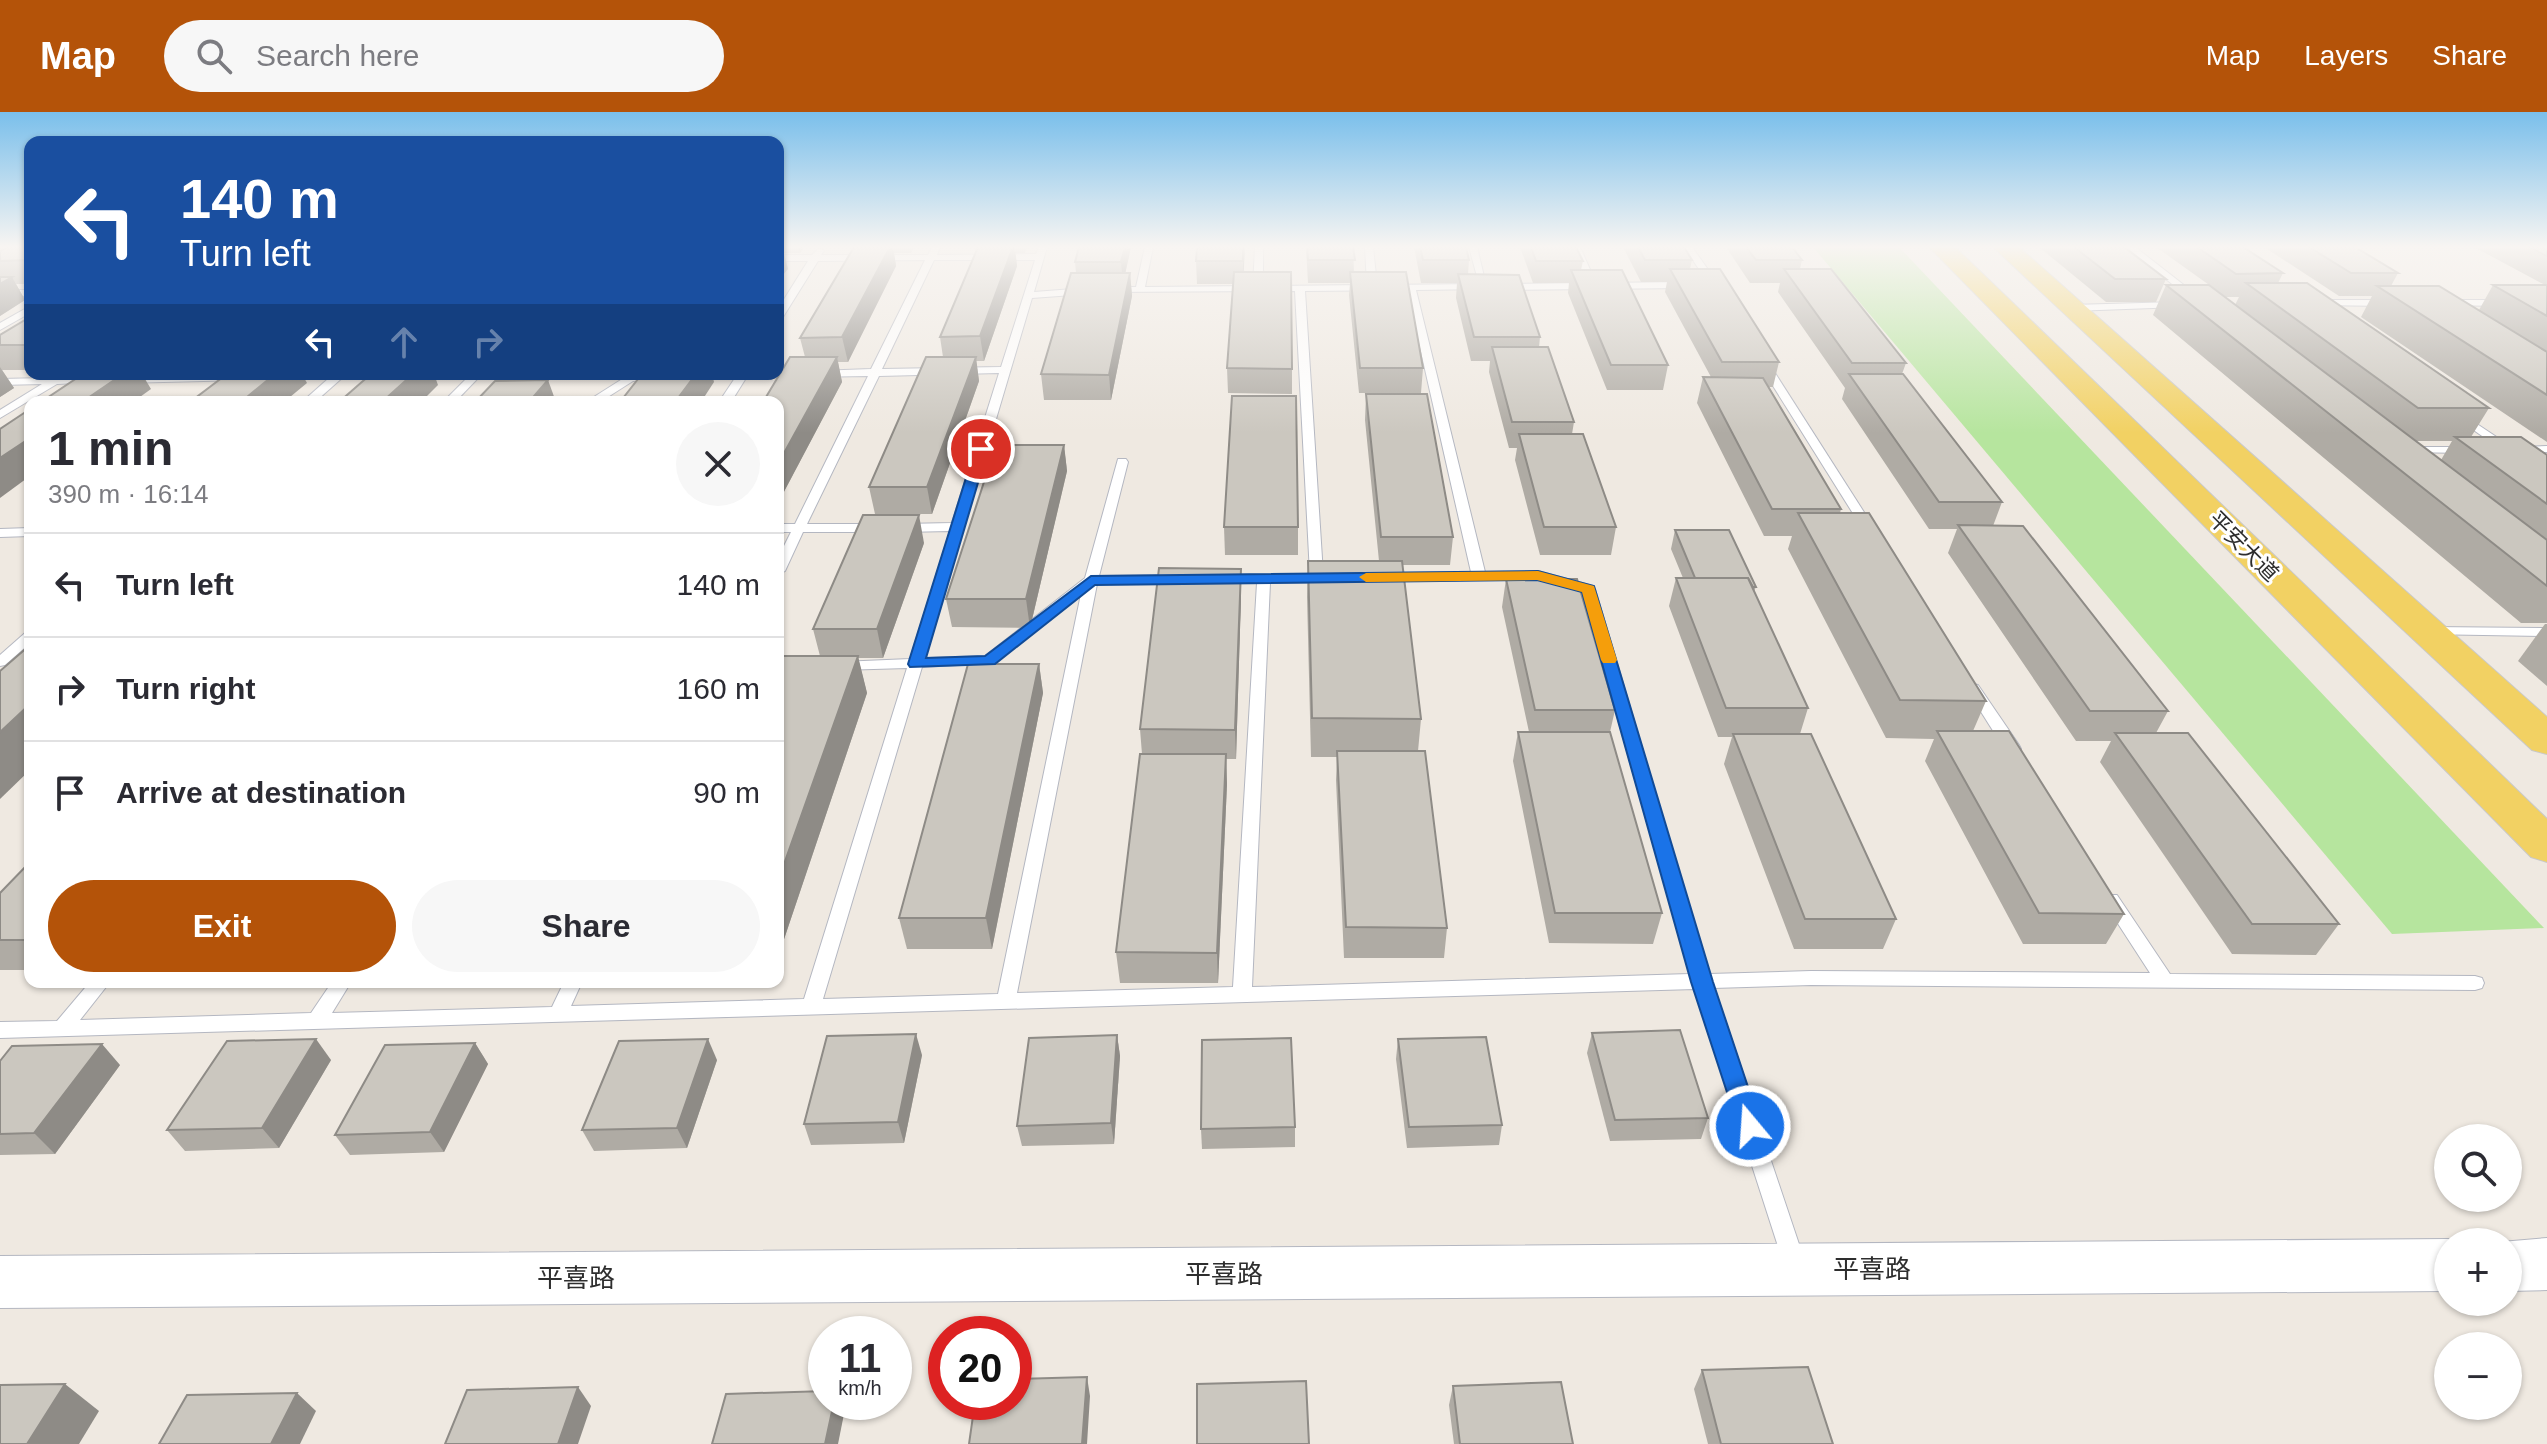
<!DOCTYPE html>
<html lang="en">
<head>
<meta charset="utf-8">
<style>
  :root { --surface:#fff; --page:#f7f7f7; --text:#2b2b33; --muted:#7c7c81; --line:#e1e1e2; --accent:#b45309 }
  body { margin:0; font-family:Helvetica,"Noto Sans SC",sans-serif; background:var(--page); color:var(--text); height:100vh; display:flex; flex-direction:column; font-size:30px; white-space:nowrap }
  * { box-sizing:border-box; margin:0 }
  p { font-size:26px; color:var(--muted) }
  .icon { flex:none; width:44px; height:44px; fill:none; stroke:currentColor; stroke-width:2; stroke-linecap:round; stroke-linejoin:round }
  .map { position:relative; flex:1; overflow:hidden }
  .drawer { position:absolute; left:24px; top:284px; width:760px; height:592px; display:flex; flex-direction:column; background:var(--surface); border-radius:16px; box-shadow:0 2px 6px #0004 }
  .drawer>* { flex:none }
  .guide { position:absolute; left:24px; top:24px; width:760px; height:244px; border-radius:16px; box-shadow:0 2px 6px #0004; background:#1a4fa0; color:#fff; overflow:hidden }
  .fabs { position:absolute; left:2434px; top:1012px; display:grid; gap:16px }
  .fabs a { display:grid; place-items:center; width:88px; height:88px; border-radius:50%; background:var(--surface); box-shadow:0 2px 6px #0004; font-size:40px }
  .speed { position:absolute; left:808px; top:1204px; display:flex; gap:16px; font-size:40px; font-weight:700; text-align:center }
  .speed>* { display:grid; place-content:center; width:104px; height:104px; border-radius:50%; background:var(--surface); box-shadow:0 2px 6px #0004; line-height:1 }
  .speed small { font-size:20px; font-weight:400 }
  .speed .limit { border:12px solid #d22; background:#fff; color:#111 }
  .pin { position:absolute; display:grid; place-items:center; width:68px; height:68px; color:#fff; margin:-34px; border:4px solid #fff; border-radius:50%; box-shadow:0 2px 8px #0007 }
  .me { position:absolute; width:88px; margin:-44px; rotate:342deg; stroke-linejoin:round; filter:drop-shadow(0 0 6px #0008) }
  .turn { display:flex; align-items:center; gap:28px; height:168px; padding:0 24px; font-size:36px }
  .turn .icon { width:104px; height:104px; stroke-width:2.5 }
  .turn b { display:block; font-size:56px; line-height:68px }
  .lanes { display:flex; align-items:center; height:76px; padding:0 24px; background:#0003; justify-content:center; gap:40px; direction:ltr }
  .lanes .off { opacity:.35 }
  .round { display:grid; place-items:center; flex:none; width:84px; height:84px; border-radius:42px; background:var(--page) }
  .overview { display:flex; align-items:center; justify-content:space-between; height:136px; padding:0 24px }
  h1 { font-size:48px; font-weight:800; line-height:60px }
  .action { display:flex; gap:16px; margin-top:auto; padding:16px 24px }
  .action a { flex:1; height:92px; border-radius:48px; background:var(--accent); color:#fff; font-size:32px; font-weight:800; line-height:92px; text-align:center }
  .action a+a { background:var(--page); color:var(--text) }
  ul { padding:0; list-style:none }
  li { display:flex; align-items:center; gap:24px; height:104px; padding:0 24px; border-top:2px solid var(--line) }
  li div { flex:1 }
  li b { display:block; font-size:30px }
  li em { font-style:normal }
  header { display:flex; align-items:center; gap:48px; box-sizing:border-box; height:112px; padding:0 40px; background:var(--accent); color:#fff }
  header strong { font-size:38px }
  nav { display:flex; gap:44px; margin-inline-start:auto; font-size:28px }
  .search { width:560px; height:72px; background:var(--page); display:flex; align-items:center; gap:20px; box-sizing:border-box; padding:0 28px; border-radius:44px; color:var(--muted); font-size:30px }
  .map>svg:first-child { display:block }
  .green { fill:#b6e59e }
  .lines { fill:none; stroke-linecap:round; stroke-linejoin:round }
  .service-casing { stroke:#b4b7c1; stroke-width:2 }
  .tertiary-casing { stroke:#b4b7c1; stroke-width:2 }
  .primary-casing { stroke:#c9c9c9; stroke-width:2 }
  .service { fill:#fff; fill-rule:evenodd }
  .tertiary { fill:#fff; fill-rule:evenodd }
  .primary { fill:#f2d163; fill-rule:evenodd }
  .wall { fill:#afaba4; fill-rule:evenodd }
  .shaded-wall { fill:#8e8b86 }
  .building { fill:#cbc7bf; stroke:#8e8b86; stroke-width:2 }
  .route { fill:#1a73e8; stroke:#114b97; stroke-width:2 }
  .slow { fill:#f59e0b }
  .labels { text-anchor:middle; stroke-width:6; stroke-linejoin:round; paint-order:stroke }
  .street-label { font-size:22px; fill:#2e2e2e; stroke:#fff }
  .near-street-label { font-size:26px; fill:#2e2e2e; stroke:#fff }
</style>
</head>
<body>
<header>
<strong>Map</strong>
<div class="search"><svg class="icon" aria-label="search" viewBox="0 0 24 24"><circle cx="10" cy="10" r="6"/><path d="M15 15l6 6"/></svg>Search here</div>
<nav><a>Map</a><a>Layers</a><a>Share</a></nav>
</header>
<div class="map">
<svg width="2547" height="1332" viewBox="0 0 2547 1332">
  <rect width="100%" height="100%" fill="#efe9e1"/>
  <path class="green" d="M1813 135H1899L2544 816 2392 822Z"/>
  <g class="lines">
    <defs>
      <g id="service">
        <path d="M932 135H940L937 143 1036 142 1039 135H1047L1034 180 1086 176 1091 179 1086 182 1032 186 925 546 985 544 1085 466 1118 347H1126L1128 350 1099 464 1177 463 1184 467 1177 471 1097 472 1017 881 1233 875 1257 471H1220L1213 467 1220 463 1310 462 1295 179 1106 180 1104 178 1109 175H1136L1145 135H1153L1145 175 1253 174 1255 135H1263V174L1367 173 1365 135H1373L1377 173 1479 172 1469 135H1477L1487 177 1416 178 1485 460 1538 459 1593 474 1595 477 1709 862 1811 859 2150 861 2102 787 2105 783H2117L2170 862 2475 864 2482 866 2484 871 2482 876 2475 878 1811 873 1713 876 1806 1153 1803 1160 1795 1163 1787 1160 1784 1153 1695 877 0 926V910L57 909 90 870H110L80 908 311 901 332 870H351L332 901 552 895 564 870H582L571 894 804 887 907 556 840 558 833 554 840 550 910 547 950 419 903 420 897 416 903 412 952 411 999 261 879 264 807 412H876L882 416 876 420H803L785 459 778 463V446L791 420H778V412H795L868 264 746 266 731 290H719L735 266 691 267 686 264 871 257 925 148 818 149 783 205 778 208V197L808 149H778V143H812L819 136 824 139 821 143H928ZM934 148H1035L1001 255 882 257ZM1407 178 1471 460 1384 461 1377 465 1384 469 1537 467 1582 480 1690 862 1252 875 1270 471 1329 470 1336 466 1334 463 1323 462 1305 179ZM1081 482 998 882 823 887 922 555 994 551Z"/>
        <path d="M1572 135H1580L1596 171 1686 170 1691 173 1686 176 1501 178 1496 175 1501 172 1586 171Z"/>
        <path d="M1684 135H1692L1719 173 1717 175H1711Z"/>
        <path d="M2126 135H2135L2198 184V188H2192Z"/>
        <rect x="0" y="178" width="30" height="6"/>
        <path d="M2317 188H2389L2394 191 2389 194 2314 193 2312 191Z"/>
        <path d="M2445 188H2501L2506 191 2501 194 2442 193 2440 191Z"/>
        <path d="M2177 190 2180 191V195L2072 199 2067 196 2072 193Z"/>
        <path d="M30 194V201L0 218V211Z"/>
        <path d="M1759 248 1768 250 1876 419 1874 422 1870 423 1864 419 1758 250Z"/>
        <path d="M236 262 249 265 244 268 123 271 118 268 123 265Z"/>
        <path d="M279 262H382L377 265 342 266 315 290H302L329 266 283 267 279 266Z"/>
        <path d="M471 262H482L455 290H443Z"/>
        <path d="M661 262 665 265 664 267 633 269 600 290H586L627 264Z"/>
        <path d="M92 265 97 268 96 270 57 272 0 306V298L42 272 0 273V267Z"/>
        <path d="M2459 300 2510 334V338H2502L2455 305 2453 303Z"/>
        <path d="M2547 334V340L2517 341 2511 338 2517 335Z"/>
        <path d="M2409 335H2465L2471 338 2465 341 2405 340 2403 338Z"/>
        <path d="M30 416V424L0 425V417Z"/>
        <path d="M2429 515 2547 516V524L2424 522 2422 519 2424 516Z"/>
        <path d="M30 520V531L5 553 0 554V543L25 521Z"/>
        <path d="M1973 572 1978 573 2019 633 2021 637 2019 641H2007L1966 576Z"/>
      </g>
      <g id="tertiary">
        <path d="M2547 1126V1178L2508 1179V1130H2501Z"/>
        <path d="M2448 1127 2455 1130H2448V1179L0 1196V1144Z"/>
      </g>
      <g id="primary">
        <path d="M1929 135H1955L2547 707V750L2531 745Z"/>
        <path d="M1993 135H2019L2547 605V642L2532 638Z"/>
      </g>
    </defs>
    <use href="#service" class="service-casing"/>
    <use href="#tertiary" class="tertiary-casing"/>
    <use href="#primary" class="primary-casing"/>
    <use href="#service" class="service"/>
    <use href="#tertiary" class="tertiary"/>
    <use href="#primary" class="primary"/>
  </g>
  <g class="wall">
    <path d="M30 135V172H16L25 188 0 204V139Z"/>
    <path d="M778 135H804L800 141H784L788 157Z"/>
    <path d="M854 135H914L911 141H894L896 154 848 250H838L842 270 778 391V290L805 245 800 226Z"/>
    <path d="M978 135H1027L1025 141H1015L1017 154 984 249H976L979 269 932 402H875L869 375 943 245 940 225Z"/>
    <path d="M1079 135H1131L1125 161H1130L1132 184 1111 288H1044L1041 262 1076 161 1075 150Z"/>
    <path d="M1197 135H1245L1243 160 1292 257V282L1228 281 1227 256 1233 172H1197L1196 149Z"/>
    <path d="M1306 135H1353L1354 160 1423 256 1421 281H1359L1349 183 1350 171H1308Z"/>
    <path d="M1414 135H1466L1469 148 1468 162 1540 225 1539 235 1574 310 1572 322 1616 415 1611 443H1540L1515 348 1517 336H1509L1489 260 1490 249H1471L1456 186 1457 171H1421Z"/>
    <path d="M1520 135H1576L1583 149 1581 158 1668 253 1663 278H1607L1568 181 1569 171H1533Z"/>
    <path d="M1623 135H1684L1692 148 1690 157 1779 250 1773 275H1769L1841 397 1840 401 1986 589 1973 619 2124 802 2106 832H2023L1925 649 1934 627 1886 626 1788 437 1792 424H1764L1697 291 1703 265H1711L1665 180 1667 170H1641Z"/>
    <path d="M1726 135H1792L1802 148 1800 157 1906 251 1902 262 2002 390 1993 414 2168 599 2156 621 2339 812 2316 843 2232 842 2100 650 2111 629H2076L1948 441 1957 417H1929L1842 287 1845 276 1778 180 1780 171H1750Z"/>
    <path d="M2039 135H2124L2166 167 2156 190H2106Z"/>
    <path d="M2156 135H2243L2283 161 2278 171 2489 296 2471 325 2547 343V511H2521L2153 203 2166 173 2235 193 2239 185H2226ZM2416 329H2452L2441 348Z"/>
    <path d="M2264 135H2355L2398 161 2391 174 2479 198 2493 173H2545L2474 135H2547V330L2361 205 2372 184H2339Z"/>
    <path d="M30 205V258H2L14 276 0 285V223Z"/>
    <path d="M1366 282 1453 425 1450 453H1402L1421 607 1418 639 1447 816 1444 846H1344L1336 668 1337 645H1311L1307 485 1308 449H1379L1365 308Z"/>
    <path d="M1064 333 1067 359 1030 516 952 515 946 487Z"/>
    <path d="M1224 415H1298V443H1225Z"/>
    <path d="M1675 418 1756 475 1754 479 1808 596 1800 622 1896 807 1883 837H1794L1724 652 1732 625H1718L1669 494 1676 466H1683L1671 437Z"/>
    <path d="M924 431 883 546H858L867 581 778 845V548L820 544 813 517Z"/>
    <path d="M1506 467 1615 598 1610 620 1662 801 1653 832 1549 831 1513 649 1518 620H1529L1502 495Z"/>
    <path d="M1241 485 1236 647H1226L1227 672 1218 871H1120L1116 840 1142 642 1140 617Z"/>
    <path d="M2545 512H2547V574L2518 549Z"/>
    <path d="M1039 552 1043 581 992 837H907L899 806Z"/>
    <path d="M30 750V858H0V781Z"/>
    <path d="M425 870H519L518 873 428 875Z"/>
    <path d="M1592 921 1708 1006 1701 1027 1610 1029 1587 941Z"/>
    <path d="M1117 923 1120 944 1114 1032 1022 1034 1017 1014Z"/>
    <path d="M1398 927 1502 1013 1499 1033 1407 1036 1396 947Z"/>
    <path d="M475 931 488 952 444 1040 350 1043 335 1023Z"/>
    <path d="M922 943 904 1031 811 1033 804 1012Z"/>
    <path d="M331 948 279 1036 185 1039 167 1018Z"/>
    <path d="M717 948 687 1036 594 1039 582 1018Z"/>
    <path d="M0 949 120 953 55 1042 0 1043Z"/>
    <path d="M1295 1015V1035L1202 1037 1201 1017Z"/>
    <path d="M1702 1258 1833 1332H1708L1694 1277Z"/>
    <path d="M1453 1274 1573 1332H1454L1449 1293Z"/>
  </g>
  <g class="shaded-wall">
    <path d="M782 135 788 157 778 169V140Z"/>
    <path d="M798 135H804L800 141Z"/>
    <path d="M890 135H893L896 154 848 250 842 225Z"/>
    <path d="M1013 135H1015L1017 154 984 249 980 224Z"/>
    <path d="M1125 135H1131L1123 172 1121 150Z"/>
    <path d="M1243 135H1245L1243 172Z"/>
    <path d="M1130 161 1132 184 1111 288 1109 263Z"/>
    <path d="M12 165 25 188 0 204V172Z"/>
    <path d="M837 245 842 270 778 391V352Z"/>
    <path d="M976 245 979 269 932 402 927 375Z"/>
    <path d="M0 255 14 276 0 285Z"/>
    <path d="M123 262H142L151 277 133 290H82Z"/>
    <path d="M275 262H302L307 271 284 290H241Z"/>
    <path d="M413 262H434L438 273 421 290H382Z"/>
    <path d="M696 262H712L714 270 701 290H675Z"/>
    <path d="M548 268 556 290H529Z"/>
    <path d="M30 326V364L0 386V346Z"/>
    <path d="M1064 333 1067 359 1030 516 1026 487Z"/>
    <path d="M919 403 924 431 883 546 877 517Z"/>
    <path d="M1241 457V485L1236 647 1235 618Z"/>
    <path d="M858 544 867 581 778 845V769Z"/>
    <path d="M1039 552 1043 581 992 837 986 806Z"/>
    <path d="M30 592V658L0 687V620Z"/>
    <path d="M1226 642 1227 672 1218 871 1217 841Z"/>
    <path d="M916 922 922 943 904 1031 898 1010Z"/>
    <path d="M1117 923 1120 944 1114 1032 1111 1011Z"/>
    <path d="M316 927 331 948 279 1036 262 1016Z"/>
    <path d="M708 927 717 948 687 1036 677 1016Z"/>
    <path d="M475 931 488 952 444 1040 430 1020Z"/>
    <path d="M102 932 120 953 55 1042 34 1021Z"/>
    <path d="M1087 1265 1090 1284 1087 1332H1082Z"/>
    <path d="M65 1272 99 1299 79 1332H27Z"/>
    <path d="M578 1275 591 1294 578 1332H558Z"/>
    <path d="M297 1281 316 1299 300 1332H271Z"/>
    <path d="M834 1290H842L845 1297 838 1332H825Z"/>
  </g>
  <g class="building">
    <path d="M8 135H30V148L0 149V139Z"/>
    <path d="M854 135H890L842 225 800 226Z"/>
    <path d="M978 135H1013L980 224 940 225Z"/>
    <path d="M1079 135H1125L1121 150H1075Z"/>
    <path d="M1197 135H1243V149H1196Z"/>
    <path d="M1307 135H1353L1355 148H1308Z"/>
    <path d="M1420 135H1466L1469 148H1423Z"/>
    <path d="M1531 135H1576L1583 149H1536Z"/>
    <path d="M1638 135H1684L1692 148H1645Z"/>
    <path d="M1746 135H1792L1802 148H1756Z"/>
    <path d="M2074 135H2124L2166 167H2115Z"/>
    <path d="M2197 135H2243L2283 161 2236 162Z"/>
    <path d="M2309 135H2355L2398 161H2351Z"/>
    <path d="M2529 135H2547V144Z"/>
    <path d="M1670 157H1720L1779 250H1722Z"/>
    <path d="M1784 157H1831L1906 251H1852Z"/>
    <path d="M1571 158H1622L1668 253H1611Z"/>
    <path d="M1234 160H1291L1292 257 1227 256Z"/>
    <path d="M1350 160H1406L1423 256H1360Z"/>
    <path d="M1071 161H1130L1109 263 1041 262Z"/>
    <path d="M1458 162 1519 163 1540 225H1474Z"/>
    <path d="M0 165H12L0 172Z"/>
    <path d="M2246 171H2307L2489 296H2418Z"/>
    <path d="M2166 173H2209L2547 428V474Z"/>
    <path d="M2493 173H2547V204Z"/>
    <path d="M2377 174H2439L2547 240V283Z"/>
    <path d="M30 205V233H0V223Z"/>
    <path d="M1492 235H1548L1574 310H1512Z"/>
    <path d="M790 245H837L778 352V290H763Z"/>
    <path d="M926 245H976L927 375H869Z"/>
    <path d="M83 262H123L82 290H41Z"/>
    <path d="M227 262H275L241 290H190Z"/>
    <path d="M371 262H413L382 290H339Z"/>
    <path d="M642 262H696L675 290H620Z"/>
    <path d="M1849 262H1903L2002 390H1939Z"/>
    <path d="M1703 265 1763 266 1841 397H1772Z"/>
    <path d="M548 268 529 290H475L495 269Z"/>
    <path d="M1366 282H1427L1453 425H1381Z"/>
    <path d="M1232 284H1296L1298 415H1224Z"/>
    <path d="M30 297V326L0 346V317Z"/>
    <path d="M1519 322H1583L1616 415H1544Z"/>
    <path d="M2455 325H2521L2547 343V392Z"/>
    <path d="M996 333H1064L1026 487H946Z"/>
    <path d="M1798 401H1869L1986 589 1900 588Z"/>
    <path d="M863 403H919L877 517H813Z"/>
    <path d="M1958 413 2023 414 2168 599H2090Z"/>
    <path d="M1675 418H1729L1756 475H1753L1748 466H1695Z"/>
    <path d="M1308 449H1402L1421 607 1312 606Z"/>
    <path d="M1159 456 1241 457 1235 618 1140 617Z"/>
    <path d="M1676 466H1748L1808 596H1726Z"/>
    <path d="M1506 467H1577L1615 598H1535Z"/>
    <path d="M30 533V592L0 620V559Z"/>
    <path d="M780 544H858L778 769V548Z"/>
    <path d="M968 552H1039L986 806H899Z"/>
    <path d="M1937 619H2009L2124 802 2039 801Z"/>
    <path d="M1518 620H1610L1662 801H1555Z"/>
    <path d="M2115 621H2188L2339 812H2252Z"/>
    <path d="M1733 622H1811L1896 807H1805Z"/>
    <path d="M1337 639H1425L1447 816 1346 815Z"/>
    <path d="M1140 642H1226L1217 841 1116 840Z"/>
    <path d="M30 750V828H0V781Z"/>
    <path d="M1680 918 1708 1006 1615 1008 1592 921Z"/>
    <path d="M916 922 898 1010 804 1012 827 924Z"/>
    <path d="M1117 923 1111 1011 1017 1014 1029 926Z"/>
    <path d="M1486 925 1502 1013 1409 1015 1398 927Z"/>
    <path d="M1291 926 1295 1015 1201 1017 1202 928Z"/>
    <path d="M316 927 262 1016 167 1018 227 929Z"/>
    <path d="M708 927 677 1016 582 1018 619 929Z"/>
    <path d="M475 931 430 1020 335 1023 385 933Z"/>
    <path d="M102 932 34 1021 0 1022V949L12 934Z"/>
    <path d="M1808 1255 1833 1332H1721L1702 1258Z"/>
    <path d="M1087 1265 1082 1332H969L975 1290H1014V1267Z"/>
    <path d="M1306 1269 1309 1332H1197V1272Z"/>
    <path d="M1561 1270 1573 1332H1460L1453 1274Z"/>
    <path d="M65 1272 27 1332H0V1273Z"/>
    <path d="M578 1275 558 1332H445L467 1278Z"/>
    <path d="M826 1279V1290H834L825 1332H712L726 1282Z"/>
    <path d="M297 1281 271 1332H159L187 1283Z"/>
  </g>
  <linearGradient id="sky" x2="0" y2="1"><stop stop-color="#7abfeb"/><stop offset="0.42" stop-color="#f8f5f2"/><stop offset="1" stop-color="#f8f5f2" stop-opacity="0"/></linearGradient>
  <rect width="2547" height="321" fill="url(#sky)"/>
  <path class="route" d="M981 333 988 337 926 546 985 544 1091 464 1538 459 1594 474 1713 870 1761 1014 1758 1021 1750 1024 1741 1021 1738 1014 1691 870 1582 480 1537 468 1095 473 995 552 910 555 908 552 975 337Z"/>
  <path class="slow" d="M1538 459 1594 474 1617 548 1615 551H1603L1601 548 1582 480 1537 468 1366 470 1359 465 1366 461Z"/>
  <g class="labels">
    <g class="street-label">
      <text transform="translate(2244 434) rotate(45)" y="8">平安大道</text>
    </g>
    <g class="near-street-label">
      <text x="1872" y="1166">平喜路</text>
      <text x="1224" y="1171">平喜路</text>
      <text x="576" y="1175">平喜路</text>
    </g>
  </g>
</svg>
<div class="fabs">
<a><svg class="icon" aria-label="search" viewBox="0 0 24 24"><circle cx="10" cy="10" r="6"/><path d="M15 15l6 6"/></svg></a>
<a>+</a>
<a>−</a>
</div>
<div class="speed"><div>11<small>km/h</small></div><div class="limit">20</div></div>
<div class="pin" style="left:981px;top:337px;background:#d93025"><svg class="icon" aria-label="arrive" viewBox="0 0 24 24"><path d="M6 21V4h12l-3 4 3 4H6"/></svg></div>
<svg class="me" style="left:1750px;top:1014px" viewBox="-20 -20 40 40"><circle r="17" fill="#1a73e8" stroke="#fff" stroke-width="3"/><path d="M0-11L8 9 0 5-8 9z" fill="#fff"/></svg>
<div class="guide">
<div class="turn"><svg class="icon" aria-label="left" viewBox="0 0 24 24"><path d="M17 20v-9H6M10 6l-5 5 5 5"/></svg><div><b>140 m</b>Turn left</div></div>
<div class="lanes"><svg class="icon" aria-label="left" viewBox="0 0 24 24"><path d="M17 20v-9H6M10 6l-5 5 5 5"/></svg><svg class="icon off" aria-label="ahead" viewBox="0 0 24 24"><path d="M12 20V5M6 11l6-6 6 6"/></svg><svg class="icon off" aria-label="right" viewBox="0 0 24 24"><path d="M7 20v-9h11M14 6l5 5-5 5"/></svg></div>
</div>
<section class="drawer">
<div class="overview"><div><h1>1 min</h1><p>390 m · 16:14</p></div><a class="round"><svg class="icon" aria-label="close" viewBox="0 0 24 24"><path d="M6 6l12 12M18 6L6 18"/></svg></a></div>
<ul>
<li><svg class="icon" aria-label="left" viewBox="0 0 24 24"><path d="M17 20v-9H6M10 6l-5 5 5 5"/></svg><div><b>Turn left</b></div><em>140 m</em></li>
<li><svg class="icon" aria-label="right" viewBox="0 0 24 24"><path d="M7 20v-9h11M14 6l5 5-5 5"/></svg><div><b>Turn right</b></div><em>160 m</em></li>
<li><svg class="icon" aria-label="arrive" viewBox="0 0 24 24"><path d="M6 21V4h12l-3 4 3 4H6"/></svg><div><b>Arrive at destination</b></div><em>90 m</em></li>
</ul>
<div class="action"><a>Exit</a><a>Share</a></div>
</section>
</div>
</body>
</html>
